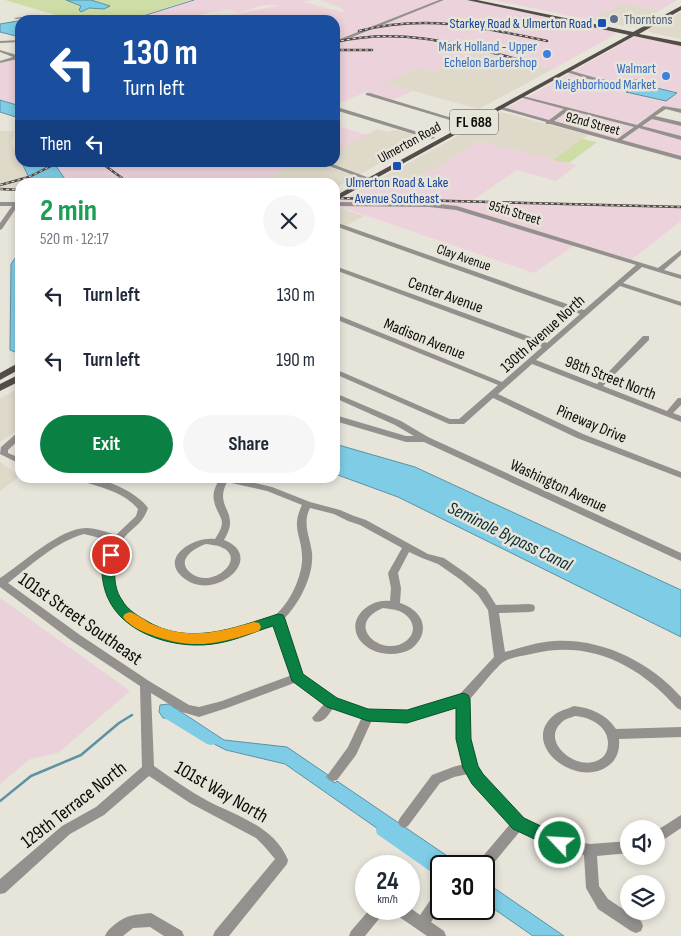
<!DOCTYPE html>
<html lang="en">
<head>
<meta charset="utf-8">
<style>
  :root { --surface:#fff; --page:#f6f6f7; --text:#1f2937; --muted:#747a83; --accent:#0b8043 }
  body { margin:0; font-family:"Sofia Sans Condensed",sans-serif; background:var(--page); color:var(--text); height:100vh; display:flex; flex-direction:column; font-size:19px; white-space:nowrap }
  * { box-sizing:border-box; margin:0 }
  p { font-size:16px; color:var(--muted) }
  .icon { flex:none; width:28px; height:28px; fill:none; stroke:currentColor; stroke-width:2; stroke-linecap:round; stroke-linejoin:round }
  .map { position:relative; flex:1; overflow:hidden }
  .side { position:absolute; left:15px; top:178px; width:325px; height:305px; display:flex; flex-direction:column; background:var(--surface); border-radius:15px; box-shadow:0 2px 8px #0003 }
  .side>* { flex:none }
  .guide { position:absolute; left:15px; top:15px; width:325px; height:152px; border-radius:15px; box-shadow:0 2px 8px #0003; background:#1a4fa0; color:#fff; overflow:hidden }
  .controls { position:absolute; left:620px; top:820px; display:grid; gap:10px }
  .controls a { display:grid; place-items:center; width:45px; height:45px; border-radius:50%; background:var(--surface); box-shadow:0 2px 8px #0003; font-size:25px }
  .speed { position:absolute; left:355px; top:855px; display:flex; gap:10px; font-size:25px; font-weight:700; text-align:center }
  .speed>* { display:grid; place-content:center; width:65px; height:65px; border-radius:50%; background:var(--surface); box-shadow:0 2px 8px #0003; line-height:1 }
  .speed small { font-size:12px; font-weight:400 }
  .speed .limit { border:2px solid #111; border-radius:8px; background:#fff; color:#111 }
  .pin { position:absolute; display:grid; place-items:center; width:42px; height:42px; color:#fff; margin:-21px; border:2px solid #fff; border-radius:50%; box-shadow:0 1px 5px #0007 }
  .me { position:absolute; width:55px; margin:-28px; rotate:295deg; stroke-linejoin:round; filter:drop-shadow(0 0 4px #0008) }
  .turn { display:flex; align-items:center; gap:18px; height:105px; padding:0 25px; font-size:22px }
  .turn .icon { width:65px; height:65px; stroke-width:2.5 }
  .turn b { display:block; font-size:35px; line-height:42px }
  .then { display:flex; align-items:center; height:48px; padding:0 25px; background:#0003; gap:10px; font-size:19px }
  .round { display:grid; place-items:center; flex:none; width:52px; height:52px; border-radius:26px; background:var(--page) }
  .overview { display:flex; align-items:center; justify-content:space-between; height:85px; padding:0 25px }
  h1 { font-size:30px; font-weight:700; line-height:38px; color:#1e9e55 }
  .primary-button { display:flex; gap:10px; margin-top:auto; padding:10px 25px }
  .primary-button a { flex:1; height:58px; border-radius:30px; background:var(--accent); color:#fff; font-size:20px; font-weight:700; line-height:58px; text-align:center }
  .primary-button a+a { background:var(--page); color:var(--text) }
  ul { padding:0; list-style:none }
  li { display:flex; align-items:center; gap:15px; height:65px; padding:0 25px }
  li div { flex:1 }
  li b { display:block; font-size:19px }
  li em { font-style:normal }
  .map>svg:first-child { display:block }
  .built { fill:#dfd9c9 }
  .industrial { fill:#ecd2da }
  .education { fill:#ebd2da }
  .green { fill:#cedda6 }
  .water { fill:#7ecce5; stroke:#5c92a3 }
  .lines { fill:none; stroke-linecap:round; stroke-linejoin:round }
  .stream-far1 { stroke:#5c92a3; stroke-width:1 }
  .stream { stroke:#5c92a3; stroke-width:2.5 }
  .canal { fill:#7ecce5; fill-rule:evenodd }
  .minor { fill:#94908d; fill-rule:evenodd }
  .major { fill:#534c48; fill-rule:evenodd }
  .rail-casing { stroke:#4e4c47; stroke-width:2.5 }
  .rail { stroke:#e7e4da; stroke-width:1; stroke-dasharray:3; stroke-linecap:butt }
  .route { fill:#0b8043; stroke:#07532c }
  .slow { fill:#f59e0b }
  .service-dot { fill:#5c6f8a; stroke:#e7e4da; stroke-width:2 }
  .transit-dot { fill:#1a4fb4; stroke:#e7e4da; stroke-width:2 }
  .shop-dot { fill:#3f7fe0; stroke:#e7e4da; stroke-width:2 }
  .labels { text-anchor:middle; stroke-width:5; stroke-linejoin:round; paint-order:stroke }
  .far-service-label { font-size:14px; fill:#4e5e75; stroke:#e7e4da; text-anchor:start }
  .far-transit-label { font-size:14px; fill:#164399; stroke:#e7e4da; text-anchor:end }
  .far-shop-label { font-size:14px; fill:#366cbe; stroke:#e7e4da; text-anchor:end }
  .far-street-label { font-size:14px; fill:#0e0c09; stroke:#e7e4da }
  .shield { fill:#e7e4da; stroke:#4f4d48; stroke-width:1 }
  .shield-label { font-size:15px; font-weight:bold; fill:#0e0c09 }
  .street-label { font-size:16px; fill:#0e0c09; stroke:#e7e4da }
  .water-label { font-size:18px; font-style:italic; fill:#072f39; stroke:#e7e4da }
  .near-street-label { font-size:19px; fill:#0e0c09; stroke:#e7e4da }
</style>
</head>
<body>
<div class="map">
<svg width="681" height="936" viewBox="0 0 681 936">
  <rect width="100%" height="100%" fill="#e7e4da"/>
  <g class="built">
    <path d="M624 3 659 11 631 27 590 20Z"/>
    <path d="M681 12V39L652 33 648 30Z"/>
    <path d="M476 51 553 69 479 109 384 83 419 68 434 72Z"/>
    <path d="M501 112 588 135 553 160 479 141 405 187 378 180Z"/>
    <path d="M377 129 388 132 395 130 427 137 359 175 323 163 335 162V151Z"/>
    <path d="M0 131H15L12 143 31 182H20V189L0 188Z"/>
    <path d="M294 162 316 163 356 176 335 188V182H257Z"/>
    <path d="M335 206 364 216 345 226 335 223Z"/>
    <path d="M20 387V428L0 442V399Z"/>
    <path d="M0 462 20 476 0 491Z"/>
  </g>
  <g class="industrial">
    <path d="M196 0H312L303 2 346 13 341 8 320 0H440L335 42V20H207L282 5H264L239 12 230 9 170 20H132Z"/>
    <path d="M445 0H466L614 32 616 34 553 69 476 51 434 72 419 68 385 83 413 91 393 100 366 92 335 105V44Z"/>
    <path d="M493 0H677L659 11 624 3 590 20Z"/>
    <path d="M634 37H642L681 45V110L663 106 637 125 528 97 570 73 624 84 638 81 635 79 615 82 572 72Z"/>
    <path d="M17 58 20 59V106L0 100V63Z"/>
    <path d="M525 98 566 108 547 121 505 109Z"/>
    <path d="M570 109 635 127 617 140 551 123Z"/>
    <path d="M652 118 681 125V137L642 127Z"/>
    <path d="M335 125 367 135 335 151Z"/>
    <path d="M640 128 681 139V157L622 141Z"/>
    <path d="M479 141 577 165 556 181 517 170 470 202 681 205V221L631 260 458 207 340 202 378 180 405 187Z"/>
    <path d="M54 163H294L257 182H67Z"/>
    <path d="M335 205 429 206 456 209 575 245 534 273Z"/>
  </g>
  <path class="education" d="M0 598 130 691 58 753 30 759 0 784Z"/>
  <g class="green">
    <path d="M5 0H190L127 20H72Z"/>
    <path d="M582 139 597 142 569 163 553 160Z"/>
  </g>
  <g class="water">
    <path d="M66 0H91L110 6 104 9 89 8 81 12 79 10 81 6Z"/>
    <path d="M29 19 33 20H20V37L0 32V24Z"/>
    <path d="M641 84 677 93 666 101 626 92Z"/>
    <path d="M0 100 20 106V121L19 118 0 112Z"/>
    <path d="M22 163H54L67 182H31Z"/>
    <path d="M20 251V354L10 350 11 264Z"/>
    <path d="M335 444 415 467 681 590V637L398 497 335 474Z"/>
    <path d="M169 704 224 740 287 747 328 775 326 777 335 783 337 781 462 866H441V873L285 764 226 750 216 745 179 719 163 718 159 712 160 705Z"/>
    <path d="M484 881 564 936H533L484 902Z"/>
  </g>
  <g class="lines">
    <path class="stream-far1" d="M130 20 194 0"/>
    <path class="stream" d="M0 801 31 776 81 755 119 723 132 715"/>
    <g class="canal">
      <path d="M166 710 215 738 216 741 215 744 211 745 207 744 163 717 161 714 163 711Z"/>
      <path d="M381 825 442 866 441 877 437 876 377 834 376 830 377 826Z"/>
    </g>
    <g class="minor">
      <path d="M439 0H444L335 44V41Z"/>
      <path d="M37 15 52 20H46L37 17 16 19 14 18Z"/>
      <path d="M20 40V42L0 43V41Z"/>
      <path d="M0 50 20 56V59H17L0 63V61L13 57 0 52Z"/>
      <path d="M568 70C591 76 612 85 636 79L638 80C617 92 588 78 566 72V70Z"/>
      <path d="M366 93H370L465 122 460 123 366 95Z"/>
      <path d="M519 95 637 125 663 106 681 109V113L666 109 655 116 681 122V126L652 119 642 126 681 136V140L639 128 622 140 681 156V160L550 124H546V122L496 108 499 106 549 120 564 109 519 97ZM569 110 634 127 617 139 554 121Z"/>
      <path d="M337 107 434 137 435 138 430 139 335 110V108Z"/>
      <path d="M318 162H327L372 179 367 180Z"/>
      <path d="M0 202H16L19 204 2 229 0 230V223L12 206H0Z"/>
      <path d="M335 202 429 203 457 206 658 268 681 250V255L664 270 681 275V279L642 267 623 283 681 302V306L620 286 536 360 597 384 643 336H649V340L603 386 667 411 678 398H681V405L673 413 681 416V422L532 364 498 394 583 434 681 472V478L577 438 493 398 464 424H449L335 374V369L450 419H459L498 385 335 319V314L502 382 542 347 335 270V266L547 343 580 314 335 226V222L584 310 636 265 456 210 429 207 335 206Z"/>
      <path d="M335 393 401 421 428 437 681 553V561L424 442H406L335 421V415L406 436H414L395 425 335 398Z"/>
      <path d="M20 432V439L8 450V453L20 458V464L0 454 1 447 17 433Z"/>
      <path d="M77 478C98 475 135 490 148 508 142 526 131 527 122 541 118 547 116 556 115 563 106 608 154 636 194 636 219 636 244 626 269 619 287 611 304 575 302 555 301 534 291 528 302 505L267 491 227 482C213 509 242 511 224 540 267 557 216 602 185 579 157 559 193 536 215 539 229 518 218 519 214 501 212 493 216 485 220 478H234L272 487 310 502 340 510 354 516 366 520 428 554 444 558 467 574 486 589 496 605 530 604 534 605 535 608 534 611 530 612 499 613 505 652C520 648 537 642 554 641 602 638 650 662 681 697V710L677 708C639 665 590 639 531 654 523 656 512 657 505 661 498 664 476 693 469 700L470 739 477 766 482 775 523 819 570 841 590 844 629 841V853L597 856 599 886 608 899 641 921 643 926 641 931 636 933 631 931 598 909 586 888 584 855 565 851 521 830 488 870 484 872V866H477L478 862 511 823 474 783 468 774 454 777 440 783 408 826 404 828 400 826 398 822 400 818 432 775 453 767 464 764 458 739V705L407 721 372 720 356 755 337 780 333 781 329 780 327 776 348 747 362 717 334 707C329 714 323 725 314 721L312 718 325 703 297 682 227 708 199 717 182 712 151 693 154 766C171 778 188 790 206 800 236 816 274 826 288 860L287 864 229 936H213L215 931 275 859 264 846 256 838 190 803 149 776 104 815 70 834 5 893 0 894V879L62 826 96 807 142 767 140 686 72 641 0 587V578C22 564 60 528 86 528 96 528 107 532 116 535L136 516 138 509C123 491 99 487 78 480ZM310 508 334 514 348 521 360 525 402 548 388 573 391 588 390 601C370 598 346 618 359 639 370 655 395 658 411 649 415 646 419 641 421 637 428 620 415 608 400 603L401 588 398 573 409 552 422 558 438 564 461 580 478 595 488 610 494 657 459 695 407 711 369 710 336 699 303 674 283 620C299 604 314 576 312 553 310 536 302 524 310 508ZM84 534 112 541C107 554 102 567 104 581 109 622 157 644 193 644 219 644 251 633 275 625L292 675 222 701 199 707 189 705 149 681 80 635 8 583C30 566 57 541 84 534ZM206 544C211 545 217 545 221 547 248 558 213 589 192 574 174 561 194 548 206 544ZM383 608C388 609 394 609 399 611 412 616 419 631 406 641 383 659 342 625 383 608Z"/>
      <path d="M574 706C591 708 606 714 616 729L681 727V737L619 739C620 749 617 760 608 766 576 789 520 745 553 716 558 711 567 709 574 706ZM575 716C589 717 607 725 608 742 608 748 607 753 603 757 582 776 539 743 561 723 564 719 570 718 575 716Z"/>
      <path d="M681 815V828L656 845V831Z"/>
      <path d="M441 891V908L431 922 444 931 446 936H427L395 914 393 909H409V907L420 915 436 892Z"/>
      <path d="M370 909H385L383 914 365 936H349L351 931Z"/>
      <path d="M151 913 182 931 184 936H164L150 927 133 928 123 936H105C108 928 122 918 130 916 137 914 144 914 151 913Z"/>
    </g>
    <g class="major">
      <path d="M467 0H477L633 32 681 6V10L639 34 681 42V46L634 36 335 201V196L629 35Z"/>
      <path d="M20 362V369L0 380V373Z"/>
      <path d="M20 374V381L0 391V384Z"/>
    </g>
    <defs>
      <g id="rail">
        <path d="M359 31C425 14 482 27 547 41"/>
        <path d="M335 42C408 26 467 47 537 64"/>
        <path d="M335 50H372"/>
        <path d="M100 162 122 178"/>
        <path d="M0 185 29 177 59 162"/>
        <path d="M0 189 20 190"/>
        <path d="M335 198 681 207"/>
      </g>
    </defs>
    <use href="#rail" class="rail-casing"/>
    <use href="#rail" class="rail"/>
  </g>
  <path class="route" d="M111 551 115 552C119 558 115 564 115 570 114 580 116 592 122 600 127 609 136 615 145 620 188 647 234 628 278 614L283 615 285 619 303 674 337 698 368 709 407 710 463 693 468 695 470 699 471 739 478 766 483 774 524 818 566 838 568 843 566 849 560 851 513 829 472 784 463 768 456 739V708L407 723 368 721 327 707 292 681 273 626C256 631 237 640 219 643 180 651 123 636 107 596 102 583 99 565 107 552Z"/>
  <path class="slow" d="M130 612C139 615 146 622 154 625 190 640 219 632 254 622L259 623 261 627 259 631C216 644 193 651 149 634 141 631 128 625 123 617L125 614Z"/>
  <circle class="service-dot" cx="614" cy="19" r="5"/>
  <g class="transit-dot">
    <rect x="597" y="18" width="10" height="10" rx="2.5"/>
    <rect x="392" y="161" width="10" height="10" rx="2.5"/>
  </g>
  <g class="shop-dot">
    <circle cx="547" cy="54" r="5"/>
    <circle cx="666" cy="76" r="5"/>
  </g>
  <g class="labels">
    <g class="far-service-label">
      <text x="624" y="24">Thorntons</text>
    </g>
    <g class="far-transit-label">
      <text x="592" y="28">Starkey Road &amp; Ulmerton Road</text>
      <text x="397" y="187" text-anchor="middle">Ulmerton Road &amp; Lake<tspan x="397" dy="16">Avenue Southeast</tspan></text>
    </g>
    <g class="far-shop-label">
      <text x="537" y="51">Mark Holland - Upper<tspan x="537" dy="16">Echelon Barbershop</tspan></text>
      <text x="656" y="73">Walmart<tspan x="656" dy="16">Neighborhood Market</tspan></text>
    </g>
    <g class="far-street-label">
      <text transform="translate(593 123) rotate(15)" y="5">92nd Street</text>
      <text transform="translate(409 142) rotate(-29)" y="5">Ulmerton Road</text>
      <text transform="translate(515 212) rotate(17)" y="5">95th Street</text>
      <text transform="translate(464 257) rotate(19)" y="5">Clay Avenue</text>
    </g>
    <rect class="shield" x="450" y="109.5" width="48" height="25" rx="4"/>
    <g class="shield-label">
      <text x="474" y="127">FL 688</text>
    </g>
    <g class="street-label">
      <text transform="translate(446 294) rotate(20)" y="6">Center Avenue</text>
      <text transform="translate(542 333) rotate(-42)" y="6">130th Avenue North</text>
      <text transform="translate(425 338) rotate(22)" y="6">Madison Avenue</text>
      <text transform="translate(611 377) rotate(21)" y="6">98th Street North</text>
      <text transform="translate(592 423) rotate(23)" y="6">Pineway Drive</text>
      <text transform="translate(559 485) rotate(25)" y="6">Washington Avenue</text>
    </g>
    <g class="water-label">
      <text transform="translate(510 536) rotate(26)" y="6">Seminole Bypass Canal</text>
    </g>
    <g class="near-street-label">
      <text transform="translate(81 618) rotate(35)" y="7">101st Street Southeast</text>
      <text transform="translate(222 791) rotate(30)" y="7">101st Way North</text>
      <text transform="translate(73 804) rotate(-38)" y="7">129th Terrace North</text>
    </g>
  </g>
</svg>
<div class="controls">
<a><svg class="icon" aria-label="sound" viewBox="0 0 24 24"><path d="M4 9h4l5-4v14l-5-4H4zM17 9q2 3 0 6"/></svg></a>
<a><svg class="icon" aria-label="layers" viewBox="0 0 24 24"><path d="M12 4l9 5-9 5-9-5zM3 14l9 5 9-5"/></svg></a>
</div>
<div class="speed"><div>24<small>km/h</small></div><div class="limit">30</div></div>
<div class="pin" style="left:111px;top:555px;background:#d93025"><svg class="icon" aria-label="arrive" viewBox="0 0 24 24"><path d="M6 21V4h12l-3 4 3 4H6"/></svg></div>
<svg class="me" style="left:560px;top:843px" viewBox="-20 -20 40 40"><circle r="17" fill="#0b8043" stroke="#fff" stroke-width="3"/><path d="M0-11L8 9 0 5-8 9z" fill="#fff"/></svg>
<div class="guide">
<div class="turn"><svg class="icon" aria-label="left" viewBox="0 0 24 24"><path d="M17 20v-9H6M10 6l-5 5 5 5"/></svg><div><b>130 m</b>Turn left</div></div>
<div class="then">Then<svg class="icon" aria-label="left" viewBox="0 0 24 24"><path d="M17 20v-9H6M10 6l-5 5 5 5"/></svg></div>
</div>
<section class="side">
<div class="overview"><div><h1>2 min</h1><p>520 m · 12:17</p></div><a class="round"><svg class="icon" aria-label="close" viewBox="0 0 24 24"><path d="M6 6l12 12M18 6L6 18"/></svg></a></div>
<ul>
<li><svg class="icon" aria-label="left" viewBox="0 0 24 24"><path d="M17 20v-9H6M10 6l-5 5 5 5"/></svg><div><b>Turn left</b></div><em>130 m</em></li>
<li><svg class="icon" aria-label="left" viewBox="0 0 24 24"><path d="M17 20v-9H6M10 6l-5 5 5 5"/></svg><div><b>Turn left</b></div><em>190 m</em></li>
</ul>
<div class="primary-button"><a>Exit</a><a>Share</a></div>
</section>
</div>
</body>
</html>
